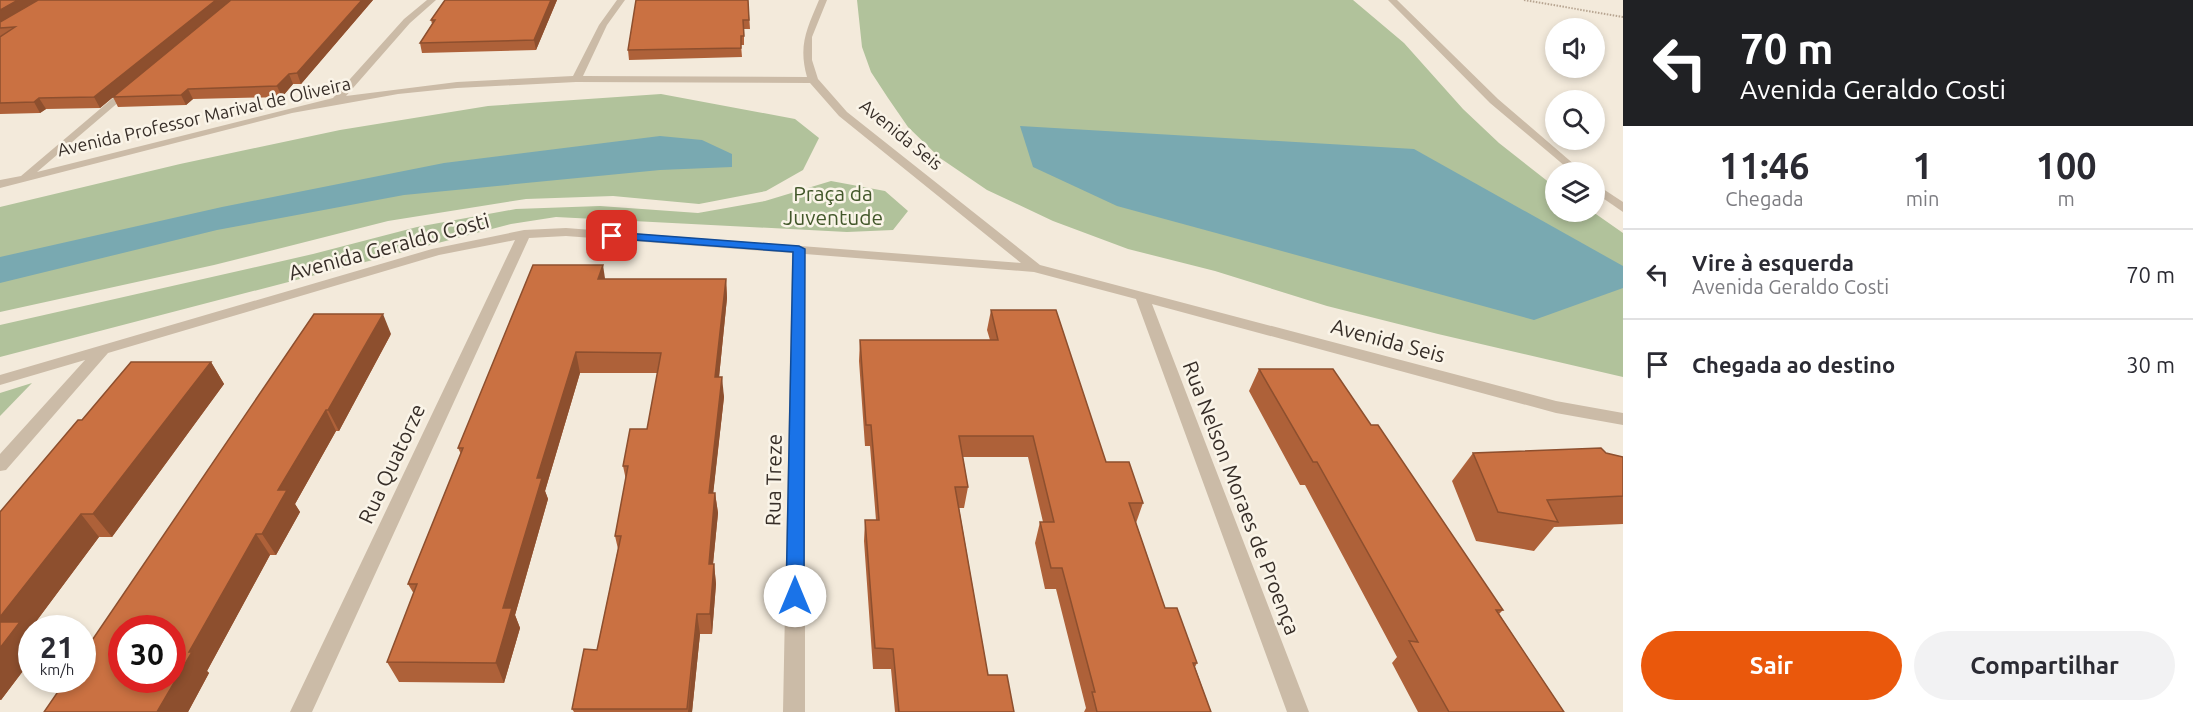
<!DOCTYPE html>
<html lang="pt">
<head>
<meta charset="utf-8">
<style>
  :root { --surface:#fff; --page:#f2f2f3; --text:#2b2b33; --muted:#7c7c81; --line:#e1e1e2; --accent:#ea580c }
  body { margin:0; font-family:Ubuntu,sans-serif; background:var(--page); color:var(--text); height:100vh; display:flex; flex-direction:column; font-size:22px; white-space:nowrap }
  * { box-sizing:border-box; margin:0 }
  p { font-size:20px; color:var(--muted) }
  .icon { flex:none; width:33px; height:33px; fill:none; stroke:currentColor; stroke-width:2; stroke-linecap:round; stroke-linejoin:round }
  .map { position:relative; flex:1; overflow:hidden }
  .sheet { display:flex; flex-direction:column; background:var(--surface); width:570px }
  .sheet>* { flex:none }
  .banner { background:#202124; color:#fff; overflow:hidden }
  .buttons { position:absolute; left:1545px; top:18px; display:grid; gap:12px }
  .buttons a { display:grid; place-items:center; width:60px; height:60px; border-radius:50%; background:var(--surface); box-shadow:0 3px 9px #0003; font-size:30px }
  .speed { position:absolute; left:18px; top:615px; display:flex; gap:12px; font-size:30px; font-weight:700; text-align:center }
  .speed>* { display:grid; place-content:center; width:78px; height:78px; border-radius:50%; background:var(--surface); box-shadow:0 3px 9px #0003; line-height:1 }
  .speed small { font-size:15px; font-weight:400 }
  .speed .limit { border:9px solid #d22; background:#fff; color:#111 }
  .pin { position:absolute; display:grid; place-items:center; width:51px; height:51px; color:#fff; margin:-26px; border-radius:12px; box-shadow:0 3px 9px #0006 }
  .me { position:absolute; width:66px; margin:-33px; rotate:0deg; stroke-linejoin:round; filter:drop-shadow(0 0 4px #0008) }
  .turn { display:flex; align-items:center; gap:21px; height:126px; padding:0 18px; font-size:27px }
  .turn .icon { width:78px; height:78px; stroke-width:2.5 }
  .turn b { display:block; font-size:42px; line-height:51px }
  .eta { display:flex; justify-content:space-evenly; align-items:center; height:102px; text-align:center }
  .eta b { font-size:36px; font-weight:600; line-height:42px }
  .primary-button { display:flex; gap:12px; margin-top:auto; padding:12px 18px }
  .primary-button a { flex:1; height:69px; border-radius:36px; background:var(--accent); color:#fff; font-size:24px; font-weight:600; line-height:69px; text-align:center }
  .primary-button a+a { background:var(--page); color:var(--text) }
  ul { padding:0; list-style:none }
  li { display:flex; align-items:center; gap:18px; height:90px; padding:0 18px; border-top:2px solid var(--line) }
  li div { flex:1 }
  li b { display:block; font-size:22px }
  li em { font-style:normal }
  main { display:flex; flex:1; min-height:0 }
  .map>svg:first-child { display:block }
  .green { fill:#b1c29b }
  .water { fill:#79a9b1 }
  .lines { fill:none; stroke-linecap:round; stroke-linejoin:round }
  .path { stroke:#b7a591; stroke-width:2; stroke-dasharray:1.5 1.5; stroke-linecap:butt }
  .minor { fill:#cbbba7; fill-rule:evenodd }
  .wall { fill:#ae6139 }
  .shaded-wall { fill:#8d4f2e }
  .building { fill:#ca7142; stroke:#8d4f2e; stroke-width:1.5; fill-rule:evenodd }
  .route { fill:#1a73e8; stroke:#114b97; stroke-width:1.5 }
  .labels { text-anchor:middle; stroke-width:5; stroke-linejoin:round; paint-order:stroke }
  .far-street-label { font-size:18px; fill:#372e28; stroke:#faf4e8 }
  .park-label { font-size:21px; fill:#42572a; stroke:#faf4e8 }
  .street-label { font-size:21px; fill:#372e28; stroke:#faf4e8 }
</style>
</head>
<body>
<main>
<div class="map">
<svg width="1623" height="712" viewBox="0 0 1623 712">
  <rect width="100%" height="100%" fill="#f3eadb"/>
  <g class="green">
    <path d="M857 0H1353L1404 43 1463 109 1499 143 1555 187 1556 212H1593L1623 233V377L1438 334 1327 306 1215 271 1128 249 1053 221 987 190 940 158 908 127 888 98 871 72 862 47Z"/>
    <path d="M661 94 795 119 819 138 803 170 766 191 699 204 613 196 526 199 388 221 214 265 0 312V207L180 164 340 130 488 106Z"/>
    <path d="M831 181 885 191 908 211 893 230 847 232 556 217 511 224 0 357V325L313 254 417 227 516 209 600 206 698 213 765 201Z"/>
    <path d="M32 383 0 416V393Z"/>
  </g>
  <g class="water">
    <path d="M1020 126 1414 149 1623 266V288L1534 320 1117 206 1033 167Z"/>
    <path d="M660 136 702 140 732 154V167L660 170 404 195 217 230 0 283V257L222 207 444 163Z"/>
  </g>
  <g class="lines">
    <path class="path" d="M1524 0 1623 17"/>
    <g class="minor">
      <path d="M427 0H436L410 23 346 96 457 82 573 76 599 25 617 0H625L607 25 583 76 807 77C798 45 807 29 819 0H827L812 37V60L818 79 847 112 1040 265 1556 401 1623 413V425L1556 413 1152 304 1309 712H1287L1136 299 1034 272 805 254V712H783L792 253 566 236 529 238 312 712H290L515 240 439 255 108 353 6 470 0 471V454L85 360 0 385V375L432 249 524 230 566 228 1021 263 839 116 810 83 576 82 457 88 398 94 292 113 0 188V180L21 176 126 87 134 89 37 172 333 98 404 19Z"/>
      <path d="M1388 0H1397L1498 99 1583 172H1572L1490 103Z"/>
      <path d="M1594 183 1623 202V212L1594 192Z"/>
    </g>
  </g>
  <g class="wall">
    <path d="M0 0H373L301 84H293L282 97 193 99 186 105 118 107 113 97 100 108 46 109 40 113 0 114Z"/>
    <path d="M445 0H557L536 50 422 53 420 43 432 24 431 20Z"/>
    <path d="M748 0 750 29H744V45H741L742 57 629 60 628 50Z"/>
    <path d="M605 279H726L727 298 719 377 724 397 713 493H715L718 513 713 564H714L716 584 712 634H700L692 712H574L572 709 597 650 618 549 615 536 626 480 623 466 647 429 658 373H580L545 491 548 499 515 615 520 628 504 683 399 682 387 662 414 594 408 584 461 454 458 448Z"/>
    <path d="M991 310 1106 462 1143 503 1136 523 1165 608 1197 663 1195 667 1211 712H1084L1086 708 1056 589H1045L1035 543 1040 522H1043L1028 457H963L968 487 964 508H959L988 675 1014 712H895L891 669H873L864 541 865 520H876L870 446H865L859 361 860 340H990L987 330Z"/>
    <path d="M391 334 339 431H336L295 504 300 512 276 555H270L207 671 209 673 188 712H44Z"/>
    <path d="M211 362 224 384 112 537H99L29 631 32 633V659L1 700H0V512L82 420Z"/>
    <path d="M1259 369 1371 425 1503 610 1499 614 1564 712H1418L1392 663 1397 657 1305 485H1300L1249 391Z"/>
    <path d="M1473 453H1606L1623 457V524L1554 527 1534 551 1476 541 1452 481Z"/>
  </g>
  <g class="shaded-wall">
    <path d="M18 0H39L0 22V10Z"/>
    <path d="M216 0H231L100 108 94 97Z"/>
    <path d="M362 0H373L301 84 297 73Z"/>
    <path d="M551 0H557L536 50 534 40Z"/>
    <path d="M289 74 293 84 282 97 277 86Z"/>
    <path d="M188 89 193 99 186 105 181 95Z"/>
    <path d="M39 98 46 109 40 113 34 102Z"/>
    <path d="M603 265 606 285 598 279Z"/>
    <path d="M726 279 727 298 717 397 715 377Z"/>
    <path d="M383 314 391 334 339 431 328 410Z"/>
    <path d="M576 352 580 373 545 491 548 499 515 615 520 628 504 683 496 663 503 608 537 478Z"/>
    <path d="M211 362 224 384 112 537 93 514Z"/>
    <path d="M722 377 724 397 711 513 709 493Z"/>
    <path d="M326 410 336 431 295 504 300 512 276 555 262 534 278 490Z"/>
    <path d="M715 493 718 513 711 584 709 564Z"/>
    <path d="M81 514 99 537 29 631 32 633V659L1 700 0 699V617Z"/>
    <path d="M256 534 270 555 207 671 209 673 188 712H157L189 652Z"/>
    <path d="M714 564 716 584 712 634 710 614Z"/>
    <path d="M697 614 700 634 692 712H688Z"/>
  </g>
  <g class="building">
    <path d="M0 0H18L0 10Z"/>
    <path d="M38 0H216L94 97 39 98 34 102 0 103V37L15 27 0 28V22Z"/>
    <path d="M231 0H362L297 73 289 74 277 86 188 89 181 95 113 97Z"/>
    <path d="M445 0H551L534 40 420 43 435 20H431Z"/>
    <path d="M636 0H748L749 20H743L744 36H741V48L628 50Z"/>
    <path d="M533 265H603L598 279H726L715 377H722L709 493H715L709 564H714L710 614H697L687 709H572L584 649 597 650 621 536H615L628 466H623L630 429H647L661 353 576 352 537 478H542L503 608H512L496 663 387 662 417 584H408L463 448H458Z"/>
    <path d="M991 310H1056L1106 462H1129L1143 503H1129L1165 608H1177L1197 663H1193L1211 712H1097L1092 692H1095L1062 568H1051L1040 522H1054L1033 436H959L968 487H955L988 675H1007L1014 712H899L893 649 875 648 865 520H879L871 425H866L860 340H998Z"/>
    <path d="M314 314H383L328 410H326L278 490H287L262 534H256L189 652H192L157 712H44L66 680H82V655ZM122 628H172V680H122Z"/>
    <path d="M131 362H211L93 514H81L0 617V512L78 420H82Z"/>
    <path d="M1259 369H1333L1371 425H1378L1503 610H1496L1564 712H1449L1409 641 1418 642 1317 462H1313Z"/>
    <path d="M1601 448 1606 453 1623 457V496L1547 500 1558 522 1498 512 1473 453Z"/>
    <path d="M0 622H20L0 648Z"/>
  </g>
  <path class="route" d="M612 232 799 246 805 249 804 596 801 602 795 604 789 602 786 596 793 252 608 238V233Z"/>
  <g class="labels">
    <g class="far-street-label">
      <text transform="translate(204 117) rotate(-13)" y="6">Avenida Professor Marival de Oliveira</text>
      <text transform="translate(901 135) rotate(39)" y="6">Avenida Seis</text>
    </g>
    <g class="park-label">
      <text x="833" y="201">Praça da<tspan x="833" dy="24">Juventude</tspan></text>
    </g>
    <g class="street-label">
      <text transform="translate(389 247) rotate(-15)" y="7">Avenida Geraldo Costi</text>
      <text transform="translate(1388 341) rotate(15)" y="7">Avenida Seis</text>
      <text transform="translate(392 464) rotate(-65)" y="7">Rua Quatorze</text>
      <text transform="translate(774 480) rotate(-89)" y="7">Rua Treze</text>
      <text transform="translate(1241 498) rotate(69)" y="7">Rua Nelson Moraes de Proença</text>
    </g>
  </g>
</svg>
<div class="buttons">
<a><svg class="icon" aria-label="sound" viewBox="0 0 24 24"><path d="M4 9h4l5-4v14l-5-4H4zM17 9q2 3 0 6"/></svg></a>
<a><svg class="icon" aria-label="search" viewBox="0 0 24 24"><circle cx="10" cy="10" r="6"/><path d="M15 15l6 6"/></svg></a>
<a><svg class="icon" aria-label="layers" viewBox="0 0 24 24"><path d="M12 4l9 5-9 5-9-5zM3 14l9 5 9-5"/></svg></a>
</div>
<div class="speed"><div>21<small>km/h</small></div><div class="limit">30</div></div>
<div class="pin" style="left:612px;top:236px;background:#d93025"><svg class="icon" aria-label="arrive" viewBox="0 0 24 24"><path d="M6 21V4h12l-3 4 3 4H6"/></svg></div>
<svg class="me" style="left:795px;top:596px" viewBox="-20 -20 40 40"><circle r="19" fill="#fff"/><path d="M0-13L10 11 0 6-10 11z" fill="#1a73e8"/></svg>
</div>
<section class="sheet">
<div class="banner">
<div class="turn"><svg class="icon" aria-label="left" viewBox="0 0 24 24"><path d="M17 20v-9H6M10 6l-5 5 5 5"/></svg><div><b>70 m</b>Avenida Geraldo Costi</div></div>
</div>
<div class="eta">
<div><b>11:46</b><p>Chegada</p></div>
<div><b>1</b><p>min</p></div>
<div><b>100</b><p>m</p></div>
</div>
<ul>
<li><svg class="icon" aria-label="left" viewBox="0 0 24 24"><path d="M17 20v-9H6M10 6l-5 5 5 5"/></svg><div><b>Vire à esquerda</b><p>Avenida Geraldo Costi</p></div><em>70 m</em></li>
<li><svg class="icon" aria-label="arrive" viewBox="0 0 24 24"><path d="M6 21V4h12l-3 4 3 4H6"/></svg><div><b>Chegada ao destino</b></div><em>30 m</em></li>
</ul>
<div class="primary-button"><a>Sair</a><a>Compartilhar</a></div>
</section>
</main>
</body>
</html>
